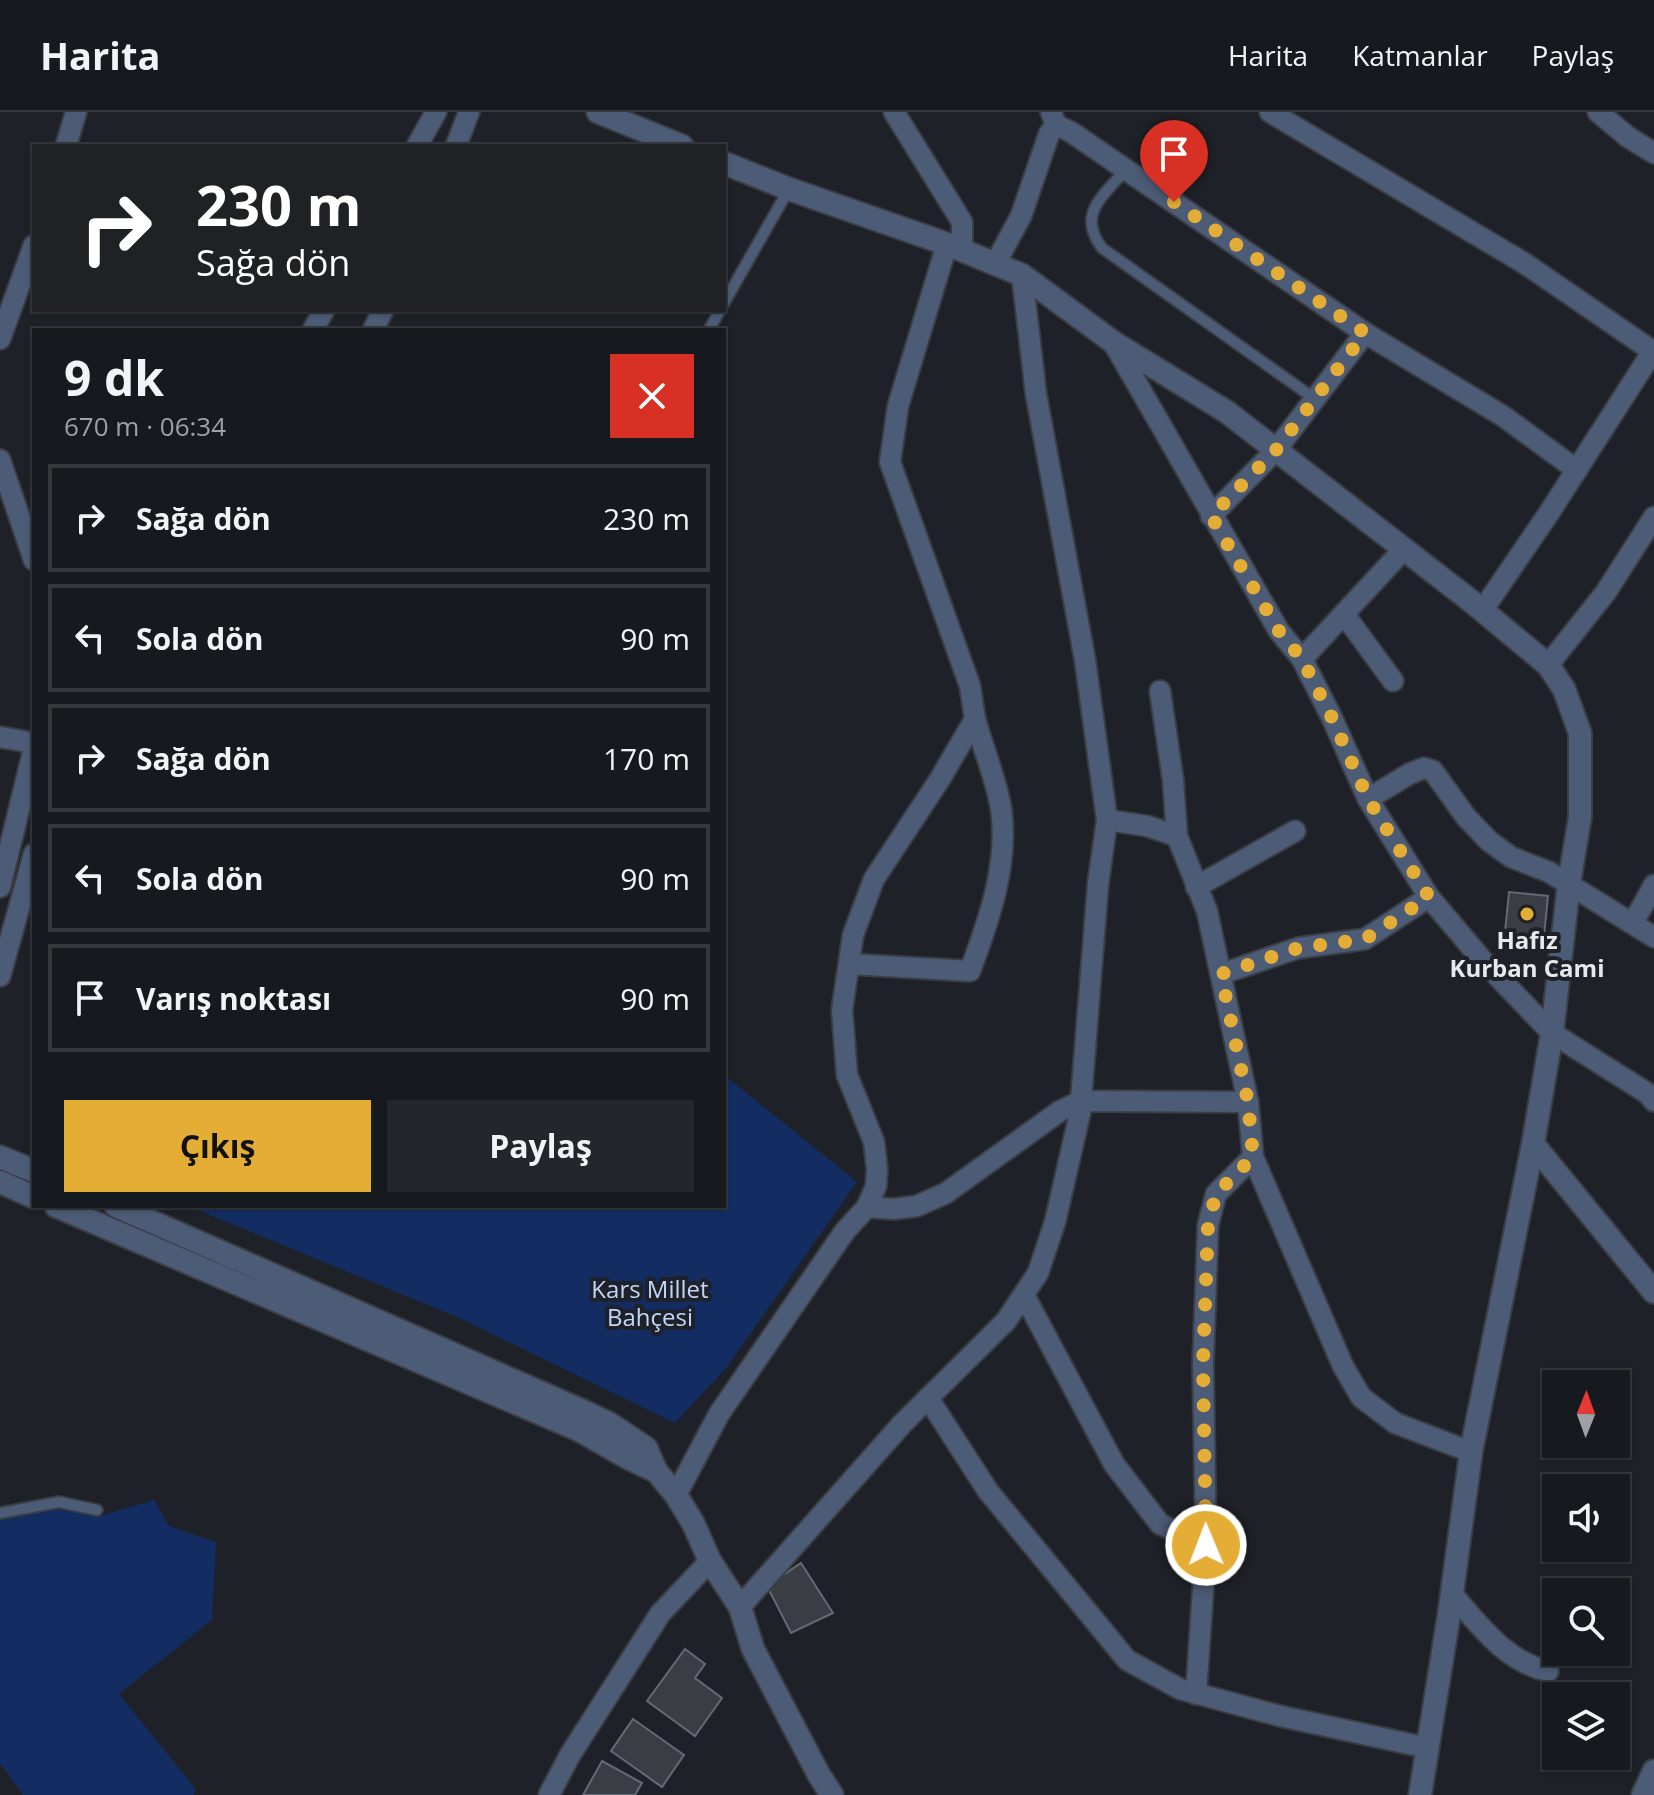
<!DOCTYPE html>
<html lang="tr">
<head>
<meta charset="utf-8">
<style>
  :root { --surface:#16191d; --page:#23262a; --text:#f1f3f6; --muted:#9ea0a4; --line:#35383b; --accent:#e4ad35 }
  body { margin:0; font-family:"Open Sans",sans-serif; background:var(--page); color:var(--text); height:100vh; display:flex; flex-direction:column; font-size:30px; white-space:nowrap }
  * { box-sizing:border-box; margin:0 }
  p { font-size:26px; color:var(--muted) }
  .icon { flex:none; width:44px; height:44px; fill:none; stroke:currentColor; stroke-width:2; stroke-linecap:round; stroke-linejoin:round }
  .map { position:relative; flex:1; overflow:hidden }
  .panel { position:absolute; left:32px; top:216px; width:694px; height:880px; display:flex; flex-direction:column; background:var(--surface); border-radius:0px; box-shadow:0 2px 6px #0004,0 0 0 2px var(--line) }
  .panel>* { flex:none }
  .banner { position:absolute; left:32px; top:32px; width:694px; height:168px; border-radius:0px; box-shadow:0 2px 6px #0004,0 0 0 2px var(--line); background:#202124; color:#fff; overflow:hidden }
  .needle { width:52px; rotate:1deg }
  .tools { position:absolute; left:1542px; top:1258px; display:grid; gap:16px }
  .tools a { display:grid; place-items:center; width:88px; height:88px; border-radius:0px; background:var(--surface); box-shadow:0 2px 6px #0004,0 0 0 2px var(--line); font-size:40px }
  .pin { position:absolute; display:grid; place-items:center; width:68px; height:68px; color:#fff; margin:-82px -34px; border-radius:50% 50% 50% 0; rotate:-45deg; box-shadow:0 0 8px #0007 }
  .pin .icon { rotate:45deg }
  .me { position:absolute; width:88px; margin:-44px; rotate:359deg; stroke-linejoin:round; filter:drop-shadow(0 0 6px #0008) }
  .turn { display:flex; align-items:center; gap:28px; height:168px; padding:0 32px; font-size:36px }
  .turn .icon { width:104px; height:104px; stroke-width:2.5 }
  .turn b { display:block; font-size:56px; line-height:68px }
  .round { display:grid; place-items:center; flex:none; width:84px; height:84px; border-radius:0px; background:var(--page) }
  .summary { display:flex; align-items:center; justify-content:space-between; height:136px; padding:0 32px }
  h1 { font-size:48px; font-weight:700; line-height:60px }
  .button { display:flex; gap:16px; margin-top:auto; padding:16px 32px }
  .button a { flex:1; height:92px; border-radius:0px; background:var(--accent); color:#111; font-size:32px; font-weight:700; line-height:92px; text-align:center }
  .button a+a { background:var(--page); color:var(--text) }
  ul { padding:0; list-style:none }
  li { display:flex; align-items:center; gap:24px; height:108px; margin:0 16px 12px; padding:0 16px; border:4px solid var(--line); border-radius:0px }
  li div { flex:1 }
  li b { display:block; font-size:30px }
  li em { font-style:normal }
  header { display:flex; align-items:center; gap:48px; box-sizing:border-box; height:112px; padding:0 40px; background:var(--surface); border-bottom:2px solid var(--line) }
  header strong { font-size:38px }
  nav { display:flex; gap:44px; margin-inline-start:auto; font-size:28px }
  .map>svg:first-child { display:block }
  .green { fill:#132d62 }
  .building { fill:#3a3d44; stroke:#656971; stroke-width:2 }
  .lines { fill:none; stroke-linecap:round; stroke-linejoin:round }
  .service-casing { stroke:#3a3d43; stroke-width:14 }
  .minor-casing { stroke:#3a3d43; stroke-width:24 }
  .tertiary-casing { stroke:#3a3d43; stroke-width:26 }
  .service { stroke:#4c5b76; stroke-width:10 }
  .minor { stroke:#4c5b76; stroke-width:20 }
  .tertiary { stroke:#4c5b76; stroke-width:22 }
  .route { stroke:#e4ad35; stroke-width:14; stroke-dasharray:0 25.2 }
  .poi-dot { fill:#e4ad35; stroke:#1e2127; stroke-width:3 }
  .labels { text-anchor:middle; stroke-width:8; stroke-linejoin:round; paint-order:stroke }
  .poi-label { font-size:24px; font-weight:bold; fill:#e7e9ed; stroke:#1e2127 }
  .park-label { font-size:24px; fill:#c2d5fa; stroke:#1e2127 }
</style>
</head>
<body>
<header>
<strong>Harita</strong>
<nav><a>Harita</a><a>Katmanlar</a><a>Paylaş</a></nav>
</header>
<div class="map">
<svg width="1654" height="1683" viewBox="0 0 1654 1683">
  <rect width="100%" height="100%" fill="#1e2127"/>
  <g class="green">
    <path d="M724 963 857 1070 727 1255 675 1311 457 1205 188 1094H724Z"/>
    <path d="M154 1388 169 1414 216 1430 212 1508 119 1582 195 1676 194 1683H23L0 1651V1408L59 1395H70L100 1404Z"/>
  </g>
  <g class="building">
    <path d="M1509 780 1548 784 1544 824 1505 820Z"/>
    <path d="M801 1451 833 1501 791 1521 767 1474Z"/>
    <path d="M685 1537 705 1552 695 1566 722 1586 695 1624 647 1589Z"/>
    <path d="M633 1607 684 1643 662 1675 611 1639Z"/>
    <path d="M602 1649 642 1671 635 1683H583Z"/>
  </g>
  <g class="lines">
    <defs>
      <g id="service">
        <path d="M1126 57C1104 84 1076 101 1102 136L1315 287"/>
        <path d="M724 191 789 77"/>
        <path d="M709 218 720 198"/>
        <path d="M0 1401 59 1390 97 1398"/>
      </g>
      <g id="minor">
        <path d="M894 0 962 110V138"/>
        <path d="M1051 0 1056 13 1071 20 1365 221 1503 304 1577 358"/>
        <path d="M1270 0 1524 151 1654 240"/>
        <path d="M1598 0 1628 25 1654 41"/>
        <path d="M66 34 76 0"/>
        <path d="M417 34 436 0"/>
        <path d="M456 34 469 0"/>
        <path d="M995 152 1021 104 1049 22 1056 13"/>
        <path d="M313 218 324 198"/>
        <path d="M373 218 383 198"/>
        <path d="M0 227 34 133"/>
        <path d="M1113 230 1279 519 1302 547 1332 606 1368 687 1429 785 1484 850 1552 921 1647 981 1654 989"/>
        <path d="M0 348 34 448"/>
        <path d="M1211 404 1276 338 1365 221"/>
        <path d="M1482 499 1549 401 1653 239"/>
        <path d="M1344 502 1393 569"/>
        <path d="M1302 547 1404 437"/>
        <path d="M1548 553 1606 480 1654 405"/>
        <path d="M1160 579 1173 668 1177 724 1207 799 1248 990 1253 1045 1343 1254 1361 1285 1395 1311 1471 1340"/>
        <path d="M0 625 34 631"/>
        <path d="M1368 687 1409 662 1424 656 1433 659 1466 705 1489 729 1511 745 1549 760 1654 825"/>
        <path d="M1107 708 1147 714 1177 724"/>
        <path d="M0 775 34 636"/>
        <path d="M1196 775 1295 719"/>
        <path d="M1633 811 1654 773"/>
        <path d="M849 852 970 859C989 808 1009 752 1001 696 996 667 983 636 975 607"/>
        <path d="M1221 862 1298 836 1365 827 1429 785"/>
        <path d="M0 864 34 742"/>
        <path d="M867 1095 894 1097 917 1094 946 1081 1060 999 1081 989 1248 990"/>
        <path d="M1024 1183 1114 1352 1160 1412 1206 1433"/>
        <path d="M928 1286 988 1379 1127 1548 1180 1577 1280 1604 1428 1636"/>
        <path d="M676 1383 719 1302 845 1119 867 1095 876 1074 877 1057 874 1030 847 963 842 898 853 823 874 767 940 667 975 607 970 574 890 350 898 294 947 132"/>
        <path d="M1452 1482C1480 1514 1506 1550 1548 1559"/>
        <path d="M740 1495 902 1312 1006 1209 1038 1161 1055 1110 1080 1001 1098 772 1107 708 1085 548 1036 282 1022 163"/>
        <path d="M1196 1582 1206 1433 1203 1252 1208 1113 1216 1082 1253 1045"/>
        <path d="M549 1683 570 1643 660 1502 710 1449"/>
      </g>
      <g id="tertiary">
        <path d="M598 0 682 34"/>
        <path d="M724 51 789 77 947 132 1022 163 1113 230 1227 300 1471 489 1548 553 1564 577 1580 621V705L1569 771 1552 921 1533 1032 1471 1340 1449 1503 1420 1683"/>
        <path d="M1533 1032 1654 1180"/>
        <path d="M0 1045 34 1059"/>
        <path d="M0 1070 34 1085"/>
        <path d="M56 1094 579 1318 628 1346 656 1359"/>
        <path d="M116 1094 585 1300 610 1312 646 1336 656 1359 676 1383 693 1411 710 1449 740 1495 753 1537 819 1663 832 1683"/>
        <path d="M1643 1683 1654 1659"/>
      </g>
    </defs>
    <use href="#service" class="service-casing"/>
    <use href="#minor" class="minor-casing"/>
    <use href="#tertiary" class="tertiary-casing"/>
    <use href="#service" class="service"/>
    <use href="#minor" class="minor"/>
    <use href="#tertiary" class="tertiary"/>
  </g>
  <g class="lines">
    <path class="route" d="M1174 90 1365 221 1276 338 1211 404 1279 519 1302 547 1332 606 1368 687 1429 785 1365 827 1298 836 1221 862 1248 990 1253 1045 1216 1082 1208 1113 1203 1252 1206 1433"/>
  </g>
  <circle class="poi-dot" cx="1527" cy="802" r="8"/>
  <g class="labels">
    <g class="poi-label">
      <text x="1527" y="837">Hafız<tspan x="1527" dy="28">Kurban Cami</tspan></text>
    </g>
    <g class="park-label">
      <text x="650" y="1186">Kars Millet<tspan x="650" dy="28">Bahçesi</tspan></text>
    </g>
  </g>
</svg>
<div class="tools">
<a><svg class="needle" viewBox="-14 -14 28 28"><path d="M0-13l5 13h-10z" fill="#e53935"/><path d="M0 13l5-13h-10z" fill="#9ea0a4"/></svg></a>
<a><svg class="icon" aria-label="sound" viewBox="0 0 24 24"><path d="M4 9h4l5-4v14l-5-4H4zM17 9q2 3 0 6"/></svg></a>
<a><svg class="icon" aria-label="search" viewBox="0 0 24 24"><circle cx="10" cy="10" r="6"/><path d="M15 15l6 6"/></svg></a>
<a><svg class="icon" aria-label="layers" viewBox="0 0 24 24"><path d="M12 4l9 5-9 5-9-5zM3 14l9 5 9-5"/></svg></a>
</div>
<div class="pin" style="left:1174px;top:90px;background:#d93025"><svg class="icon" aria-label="arrive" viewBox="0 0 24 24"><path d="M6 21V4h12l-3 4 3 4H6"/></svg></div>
<svg class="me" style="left:1206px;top:1433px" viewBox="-20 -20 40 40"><circle r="17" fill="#e4ad35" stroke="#fff" stroke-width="3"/><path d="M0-11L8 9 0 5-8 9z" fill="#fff"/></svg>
<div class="banner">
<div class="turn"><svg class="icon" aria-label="right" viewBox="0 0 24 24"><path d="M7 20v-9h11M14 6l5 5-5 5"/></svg><div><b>230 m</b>Sağa dön</div></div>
</div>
<section class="panel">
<div class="summary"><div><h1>9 dk</h1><p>670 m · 06:34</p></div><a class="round" style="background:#d93025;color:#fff"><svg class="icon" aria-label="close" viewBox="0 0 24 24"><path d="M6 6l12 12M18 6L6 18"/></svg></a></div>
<ul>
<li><svg class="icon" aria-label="right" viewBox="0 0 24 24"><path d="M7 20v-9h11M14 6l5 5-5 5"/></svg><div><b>Sağa dön</b></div><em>230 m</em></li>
<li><svg class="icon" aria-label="left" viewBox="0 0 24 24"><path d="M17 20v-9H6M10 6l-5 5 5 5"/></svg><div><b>Sola dön</b></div><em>90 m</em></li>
<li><svg class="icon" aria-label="right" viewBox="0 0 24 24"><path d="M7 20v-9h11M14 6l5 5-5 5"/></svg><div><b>Sağa dön</b></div><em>170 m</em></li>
<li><svg class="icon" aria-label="left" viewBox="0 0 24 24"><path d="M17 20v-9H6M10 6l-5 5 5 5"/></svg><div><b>Sola dön</b></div><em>90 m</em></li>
<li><svg class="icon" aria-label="arrive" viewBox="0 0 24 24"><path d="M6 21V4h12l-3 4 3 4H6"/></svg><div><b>Varış noktası</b></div><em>90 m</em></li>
</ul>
<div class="button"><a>Çıkış</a><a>Paylaş</a></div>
</section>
</div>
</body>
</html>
